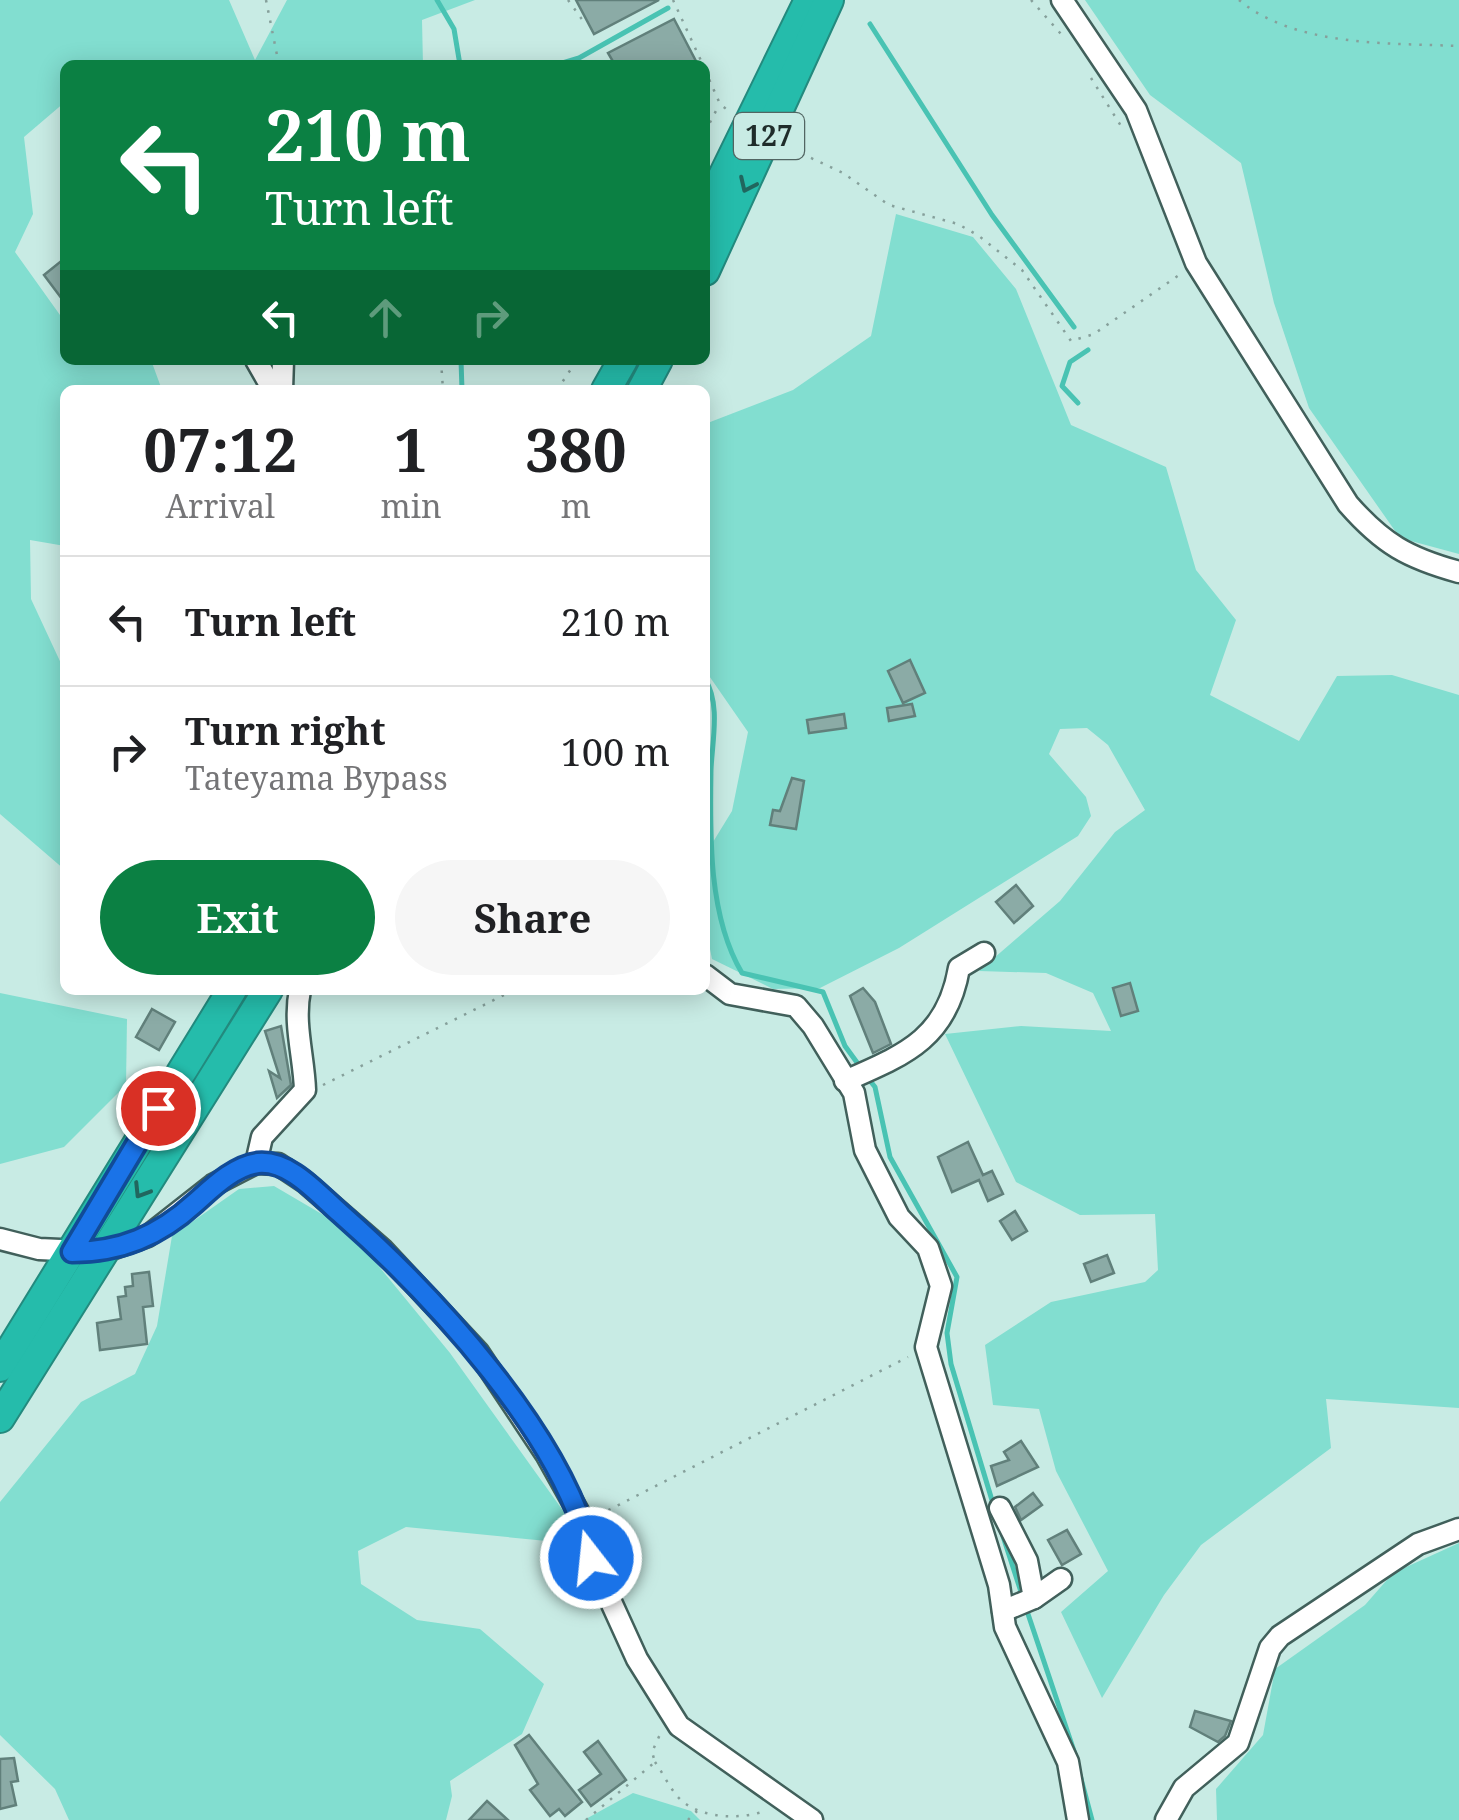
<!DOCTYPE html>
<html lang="en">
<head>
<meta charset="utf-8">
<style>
  :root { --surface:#fff; --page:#f6f6f6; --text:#202124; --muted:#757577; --line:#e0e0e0; --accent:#0b8043 }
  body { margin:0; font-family:"Noto Serif",serif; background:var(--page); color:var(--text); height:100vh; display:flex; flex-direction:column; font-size:38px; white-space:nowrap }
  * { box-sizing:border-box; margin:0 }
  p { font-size:32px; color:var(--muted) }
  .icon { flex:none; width:55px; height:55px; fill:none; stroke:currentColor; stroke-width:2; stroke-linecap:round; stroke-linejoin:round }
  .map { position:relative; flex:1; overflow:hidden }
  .panel { position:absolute; left:60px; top:385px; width:650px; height:610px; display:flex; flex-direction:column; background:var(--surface); border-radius:15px; box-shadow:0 5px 25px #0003 }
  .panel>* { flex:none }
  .banner { position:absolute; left:60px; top:60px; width:650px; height:305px; border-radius:15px; box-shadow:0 5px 25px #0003; background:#0b8043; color:#fff; overflow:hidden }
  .pin { position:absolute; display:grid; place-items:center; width:85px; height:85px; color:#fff; margin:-42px; border:5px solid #fff; border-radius:50%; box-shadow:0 2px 10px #0007 }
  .me { position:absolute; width:110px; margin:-55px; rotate:344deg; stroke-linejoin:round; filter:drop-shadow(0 0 8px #0008) }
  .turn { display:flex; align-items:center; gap:35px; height:210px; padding:0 40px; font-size:45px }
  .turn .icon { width:130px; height:130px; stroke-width:2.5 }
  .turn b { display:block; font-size:70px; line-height:85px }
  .lanes { display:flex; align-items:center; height:95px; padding:0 40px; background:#0003; justify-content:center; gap:50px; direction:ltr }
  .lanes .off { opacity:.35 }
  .eta { display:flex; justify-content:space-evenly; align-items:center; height:170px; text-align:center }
  .eta b { font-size:60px; font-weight:700; line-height:70px }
  .primary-button { display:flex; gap:20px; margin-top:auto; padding:20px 40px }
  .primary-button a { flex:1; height:115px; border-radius:60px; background:var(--accent); color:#fff; font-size:40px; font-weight:700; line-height:115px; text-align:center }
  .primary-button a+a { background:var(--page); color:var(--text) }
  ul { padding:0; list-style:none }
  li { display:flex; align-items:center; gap:30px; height:130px; padding:0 40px; border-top:2px solid var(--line) }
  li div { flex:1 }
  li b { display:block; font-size:38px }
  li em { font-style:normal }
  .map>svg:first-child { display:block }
  .green { fill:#82ded0 }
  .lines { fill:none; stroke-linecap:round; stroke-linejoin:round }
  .stream { stroke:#49c3b3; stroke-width:5 }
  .building { fill:#8baba6; stroke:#61807b; stroke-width:2.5 }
  .minor-casing { stroke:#41605b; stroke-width:25 }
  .highway-casing { stroke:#238a7e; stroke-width:32 }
  .path { stroke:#86a09b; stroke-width:2.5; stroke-dasharray:2.5 8; stroke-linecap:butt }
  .minor { stroke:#fff; stroke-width:20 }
  .highway { stroke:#25bcab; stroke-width:28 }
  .oneway { stroke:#21665e }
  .route-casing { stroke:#114b97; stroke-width:25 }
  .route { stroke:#1a73e8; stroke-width:18 }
  .labels { text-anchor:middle; stroke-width:8; stroke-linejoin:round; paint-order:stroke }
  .shield { fill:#c8ebe4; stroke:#526562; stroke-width:2.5 }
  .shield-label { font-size:28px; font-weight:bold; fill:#1f2c2a }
</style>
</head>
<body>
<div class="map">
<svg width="1459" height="1820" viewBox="0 0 1459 1820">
  <rect width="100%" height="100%" fill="#c8ebe4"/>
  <g class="green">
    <path d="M0 0H229L255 60 287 0H475L422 20 423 65H65V102L24 137 33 214 15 252 65 322V360H151L162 390H65V546L30 540 31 599 65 672V870L0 814Z"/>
    <path d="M1085 0H1459V554L1400 538 1309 408 1274 303 1241 163 1150 95Z"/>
    <path d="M896 214 973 237 1016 289 1071 425 1166 467 1196 570 1236 620 1210 695 1299 741 1337 676 1392 675 1459 695V1408L1326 1399 1331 1448 1201 1545 1164 1595 1102 1698 1061 1612 1108 1571 1056 1471 1039 1409 993 1405 985 1345 1051 1302 1145 1282 1158 1270 1155 1214 1080 1215 1016 1182 945 1034 1021 1026 1111 1031 1093 993 1046 973 979 971 1060 901 1115 832 1145 810 1108 745 1087 728 1060 729 1049 754 1086 797 1091 816 1078 836 899 948 820 988 773 989 712 959 705 924V855L732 811 748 732 705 670V424L793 390 871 336Z"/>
    <path d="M0 993 127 1019 126 1085 64 1147 0 1164Z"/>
    <path d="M274 1186 349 1230 450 1353 569 1519 557 1542 406 1527 358 1551 361 1584 417 1620 480 1629 544 1684 522 1734 450 1781 452 1796 446 1820H69L55 1789 0 1735V1502L81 1402 135 1374 157 1326 172 1236 239 1189Z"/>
    <path d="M1459 1543V1820H1217L1216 1789 1263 1735 1275 1669 1365 1605 1393 1573Z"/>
    <path d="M633 1793 691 1811 700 1820H584Z"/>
  </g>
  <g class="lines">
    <g class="stream">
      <path d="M437 0 454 29 460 65"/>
      <path d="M870 24 992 215 1074 327"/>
      <path d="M556 65 579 58 668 8"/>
      <path d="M461 360 462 390"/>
      <path d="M1078 403 1062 386 1070 362 1088 350"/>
      <path d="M705 679C721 704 712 742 711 770 710 834 708 916 742 973L823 992 845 1046 861 1068"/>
      <path d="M867 1077 875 1087 890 1157 957 1277 947 1333 951 1364 994 1507"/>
      <path d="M1000 1527 1023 1598"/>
      <path d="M1026 1608 1075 1754"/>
      <path d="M1080 1775 1092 1820"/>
    </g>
  </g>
  <g class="building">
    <path d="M576 0H659L594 34Z"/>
    <path d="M674 19 698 65H615L608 53Z"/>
    <path d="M65 258V303L44 275Z"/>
    <path d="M910 660 925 693 903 703 888 671Z"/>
    <path d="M912 704 915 716 889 721 887 708Z"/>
    <path d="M844 714 846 728 809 733 807 720Z"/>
    <path d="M792 778 804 781 796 829 770 825 773 810 780 811Z"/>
    <path d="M1016 885 1033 906 1014 923 996 902Z"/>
    <path d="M1130 983 1138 1011 1121 1016 1113 988Z"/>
    <path d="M863 988 875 1002 891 1044 873 1053 850 996Z"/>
    <path d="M152 1009 175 1022 159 1050 136 1037Z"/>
    <path d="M281 1026 291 1085 277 1098 269 1071 280 1078 265 1031Z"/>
    <path d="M968 1142 983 1175 992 1171 1003 1194 988 1201 979 1180 952 1192 938 1157Z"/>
    <path d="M1015 1211 1027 1231 1012 1240 1000 1221Z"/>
    <path d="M1107 1255 1114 1273 1091 1282 1084 1264Z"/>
    <path d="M149 1272 153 1306 143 1307 147 1344 100 1350 97 1323 121 1319 118 1297 126 1296 125 1287 133 1286 132 1274Z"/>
    <path d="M1021 1441 1038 1467 997 1486 991 1466 1009 1460 1004 1452Z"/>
    <path d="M1033 1493 1042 1505 1021 1520 1015 1507Z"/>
    <path d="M1067 1530 1081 1554 1062 1565 1048 1540Z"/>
    <path d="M1195 1711 1231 1721 1225 1736 1218 1742 1190 1727Z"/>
    <path d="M529 1735 582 1802 565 1816 559 1809 550 1816 530 1790 538 1784 515 1745Z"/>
    <path d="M598 1741 626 1780 591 1806 579 1790 601 1774 584 1752Z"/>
    <path d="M14 1758 18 1781 11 1782 16 1805 0 1809V1759Z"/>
    <path d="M487 1801 508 1820H469Z"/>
  </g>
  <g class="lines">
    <defs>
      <g id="minor">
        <path d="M1062 0 1136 110 1196 263 1348 504C1383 544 1408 558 1459 572"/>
        <path d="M256 360 273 390"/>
        <path d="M282 390 283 360"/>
        <path d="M705 975 730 994 796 1006 813 1026 854 1093 865 1150 899 1217 928 1248 941 1286 926 1347 999 1585 1005 1627 1068 1762 1078 1820"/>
        <path d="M845 1081C904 1055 947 1039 959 968L984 953"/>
        <path d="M256 1163 262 1137 305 1090C304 1057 293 1023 300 990"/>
        <path d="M0 1239 39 1249 103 1252 148 1236 213 1185 256 1163 278 1164 305 1182 383 1250 478 1352 546 1454 584 1522 591 1558 637 1659 679 1726 812 1820"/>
        <path d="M1000 1508 1027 1561 1034 1598 1003 1611"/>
        <path d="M1034 1598 1061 1579"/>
        <path d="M1166 1820 1184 1788 1238 1743 1270 1648 1280 1636 1418 1544 1459 1529"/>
      </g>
      <g id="highway">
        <path d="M705 213 809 0"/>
        <path d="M705 271 829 0"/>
        <path d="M606 390 623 360"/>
        <path d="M642 390 658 360"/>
        <path d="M0 1367 232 990"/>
        <path d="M0 1418 268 990"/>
      </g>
    </defs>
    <use href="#minor" class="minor-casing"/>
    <use href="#highway" class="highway-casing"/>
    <g class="path">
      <path d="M266 0 279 65"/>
      <path d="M568 0 586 25"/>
      <path d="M673 0 703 65"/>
      <path d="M1031 0 1061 34"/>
      <path d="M1239 0C1295 47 1390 43 1459 46"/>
      <path d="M705 70 720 104 731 113"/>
      <path d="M1091 78 1121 126"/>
      <path d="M705 132 718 107"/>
      <path d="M792 149 843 173 889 205 958 224 979 236 1022 270 1071 341 1094 334 1179 275"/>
      <path d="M441 360 443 390"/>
      <path d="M557 390 577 360"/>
      <path d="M323 1085 514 990"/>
      <path d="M599 1515 908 1357"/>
      <path d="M655 1762C663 1773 669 1787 678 1797 698 1819 740 1820 765 1811"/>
      <path d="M586 1820 655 1762 652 1752 662 1730"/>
      <path d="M688 1820 697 1811"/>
    </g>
    <use href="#minor" class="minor"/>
    <use href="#highway" class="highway"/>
  </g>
  <defs><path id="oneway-chevron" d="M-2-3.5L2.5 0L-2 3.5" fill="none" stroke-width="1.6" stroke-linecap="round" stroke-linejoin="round" transform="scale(2.5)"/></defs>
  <g class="oneway">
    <use href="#oneway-chevron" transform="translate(747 185) rotate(115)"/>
    <use href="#oneway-chevron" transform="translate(141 1191) rotate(122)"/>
  </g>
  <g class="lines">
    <defs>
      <path id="route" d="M158 1108 72 1252C120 1252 159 1236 195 1203 212 1188 234 1166 258 1163 290 1160 318 1194 340 1213 431 1293 567 1438 591 1558"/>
    </defs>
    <use href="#route" class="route-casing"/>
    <use href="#route" class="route"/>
  </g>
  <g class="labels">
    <rect class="shield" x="734" y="113" width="70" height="46" rx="8"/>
    <g class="shield-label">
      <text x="769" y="146">127</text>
    </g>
  </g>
</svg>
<div class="pin" style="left:158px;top:1108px;background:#d93025"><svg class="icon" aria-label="arrive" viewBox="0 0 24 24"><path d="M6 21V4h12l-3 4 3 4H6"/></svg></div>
<svg class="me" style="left:591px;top:1558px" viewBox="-20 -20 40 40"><circle r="17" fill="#1a73e8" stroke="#fff" stroke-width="3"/><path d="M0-11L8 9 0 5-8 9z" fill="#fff"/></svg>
<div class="banner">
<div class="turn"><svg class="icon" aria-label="left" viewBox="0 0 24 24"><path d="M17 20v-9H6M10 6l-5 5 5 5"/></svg><div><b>210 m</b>Turn left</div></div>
<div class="lanes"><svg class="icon" aria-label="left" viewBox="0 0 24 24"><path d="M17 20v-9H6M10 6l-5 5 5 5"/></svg><svg class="icon off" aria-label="ahead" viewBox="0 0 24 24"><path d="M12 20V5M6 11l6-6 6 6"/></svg><svg class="icon off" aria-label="right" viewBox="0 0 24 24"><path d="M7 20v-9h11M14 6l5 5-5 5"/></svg></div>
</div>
<section class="panel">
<div class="eta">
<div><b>07:12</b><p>Arrival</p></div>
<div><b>1</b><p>min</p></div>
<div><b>380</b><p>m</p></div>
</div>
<ul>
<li><svg class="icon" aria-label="left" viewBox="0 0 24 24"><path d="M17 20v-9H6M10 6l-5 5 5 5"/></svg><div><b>Turn left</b></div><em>210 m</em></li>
<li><svg class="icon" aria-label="right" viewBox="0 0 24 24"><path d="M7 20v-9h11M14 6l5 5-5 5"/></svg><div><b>Turn right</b><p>Tateyama Bypass</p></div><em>100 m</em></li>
</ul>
<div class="primary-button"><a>Exit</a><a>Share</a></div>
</section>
</div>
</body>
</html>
